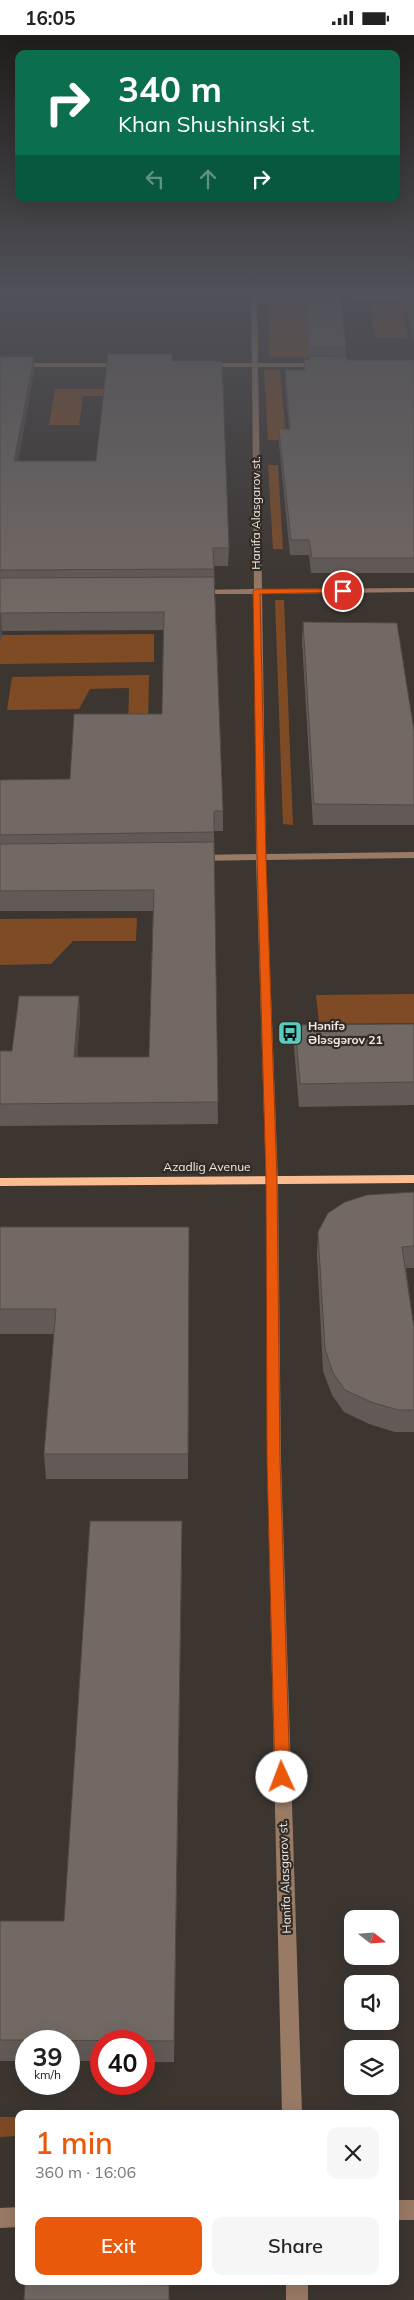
<!DOCTYPE html>
<html lang="en">
<head>
<meta charset="utf-8">
<style>
  :root { --surface:#fff; --page:#f6f6f6; --text:#222; --muted:#767676; --accent:#ea580c }
  body { margin:0; font-family:Mulish,sans-serif; background:var(--page); color:var(--text); height:100vh; display:flex; flex-direction:column; font-size:19px; white-space:nowrap }
  * { box-sizing:border-box; margin:0 }
  p { font-size:16px; color:var(--muted) }
  .icon { flex:none; width:28px; height:28px; fill:none; stroke:currentColor; stroke-width:2; stroke-linecap:round; stroke-linejoin:round }
  .map { position:relative; flex:1; overflow:hidden }
  .drawer { position:absolute; left:15px; top:2075px; width:384px; height:175px; display:flex; flex-direction:column; background:var(--surface); border-radius:10px; box-shadow:0 5px 20px #0002 }
  .drawer>* { flex:none }
  .guide { position:absolute; left:15px; top:15px; width:385px; height:152px; border-radius:10px; box-shadow:0 5px 20px #0002; background:#0b6e4f; color:#fff; overflow:hidden }
  .needle { width:32px; rotate:107deg }
  .controls { position:absolute; left:344px; top:1875px; display:grid; gap:10px }
  .controls a { display:grid; place-items:center; width:55px; height:55px; border-radius:10px; background:var(--surface); box-shadow:0 5px 20px #0002; font-size:25px }
  .speed { position:absolute; left:15px; top:1995px; display:flex; gap:10px; font-size:25px; font-weight:700; text-align:center }
  .speed>* { display:grid; place-content:center; width:65px; height:65px; border-radius:50%; background:var(--surface); box-shadow:0 5px 20px #0002; line-height:1 }
  .speed small { font-size:12px; font-weight:400 }
  .speed .limit { border:8px solid #d22; background:#fff; color:#111 }
  .pin { position:absolute; display:grid; place-items:center; width:42px; height:42px; color:#fff; margin:-21px; border:2px solid #fff; border-radius:50%; box-shadow:0 1px 5px #0007 }
  .me { position:absolute; width:55px; margin:-28px; rotate:358deg; stroke-linejoin:round; filter:drop-shadow(0 0 4px #0008) }
  .turn { display:flex; align-items:center; gap:18px; height:105px; padding:0 20px; font-size:22px }
  .turn .icon { width:65px; height:65px; stroke-width:2.5 }
  .turn b { display:block; font-size:35px; line-height:42px }
  .lanes { display:flex; align-items:center; height:48px; padding:0 20px; background:#0003; justify-content:center; gap:25px; direction:ltr }
  .lanes .off { opacity:.35 }
  .round { display:grid; place-items:center; flex:none; width:52px; height:52px; border-radius:10px; background:var(--page) }
  .overview { display:flex; align-items:center; justify-content:space-between; height:85px; padding:0 20px }
  h1 { font-size:30px; font-weight:600; line-height:38px; color:var(--accent) }
  .button { display:flex; gap:10px; margin-top:auto; padding:10px 20px }
  .button a { flex:1; height:58px; border-radius:10px; background:var(--accent); color:#fff; font-size:20px; font-weight:600; line-height:58px; text-align:center }
  .button a+a { background:var(--page); color:var(--text) }
  .status { display:flex; justify-content:space-between; align-items:center; height:35px; padding:0 25px; background:var(--surface); direction:ltr }
  .status svg { height:14px; fill:currentColor }
  .map>svg:first-child { display:block }
  .green { fill:#7f4b25 }
  .lines { fill:none; stroke-linecap:round; stroke-linejoin:round }
  .minor { fill:#997a65; fill-rule:evenodd }
  .major { fill:#fbbc91; fill-rule:evenodd }
  .wall { fill:#625a56 }
  .shaded-wall { fill:#504a46 }
  .building { fill:#726964; stroke:#504a46 }
  .route { fill:#ea580c; stroke:#983908 }
  .labels { text-anchor:middle; stroke-width:4.5; stroke-linejoin:round; paint-order:stroke }
  .street-label { font-size:12px; fill:#f2ece9; stroke:#322b26 }
  .poi-label { font-size:12px; font-weight:bold; fill:#f2ece9; stroke:#322b26; text-anchor:start }
</style>
</head>
<body>
<div class="status"><b>16:05</b><svg viewBox="0 0 49 12"><path d="M0 12V9h3v3zM5 12V6h3v6zM10 12V3h3v9zM15 12V0h3v12zM26 1h20v11H26zM47 4h2v5h-2z"/></svg></div>
<div class="map">
<svg width="414" height="2265" viewBox="0 0 414 2265">
  <rect width="100%" height="100%" fill="#3c3530"/>
  <g class="green">
    <path d="M268 256H314L309 323 269 322Z"/>
    <path d="M369 269H414V276H402L408 303H375Z"/>
    <path d="M264 335H280L286 405H268Z"/>
    <path d="M55 354H169V361H83L79 390H49Z"/>
    <path d="M268 430H278L283 514H273Z"/>
    <path d="M275 565H284L293 790 283 789Z"/>
    <path d="M154 599V627L0 629V600Z"/>
    <path d="M149 640 148 692 128 693 129 653 90 654 79 674 7 675 12 642Z"/>
    <path d="M137 883 136 906H73L51 929 0 930V884Z"/>
    <path d="M414 959V988L319 989 316 960Z"/>
    <path d="M0 2082H19V2101L0 2102Z"/>
  </g>
  <g class="lines">
    <g class="minor">
      <path d="M251 256H257L258 328H319L322 330 319 332H258L262 554 414 553V557L262 559 266 819 414 817V823L266 825 278 1146 281 1426 302 2079H282L267 1426 266 1146 256 825 197 826 192 823 197 820 256 819 254 559H197L193 557 197 555 254 554 252 332H207L204 330 207 328H252Z"/>
      <path d="M0 328H124L127 330 124 332H0Z"/>
      <rect x="395" y="2165" width="19" height="20"/>
      <path d="M19 2172V2192L0 2193V2173Z"/>
      <rect x="286" y="2246" width="22" height="19"/>
    </g>
    <path class="major" d="M414 1140V1148L0 1151V1143Z"/>
  </g>
  <g class="wall">
    <path d="M305 256 346 313V322L347 325H414V538H311L309 520H290L279 408V394H289L285 348V335H304V325H309L305 268Z"/>
    <path d="M352 256H414V310L405 264H353Z"/>
    <path d="M0 322 34 337 18 426H96L173 326 229 513 228 531H214L223 776V796H214L218 1089 0 1091V1016H12L79 961 80 982 77 1022H149L153 876H0V745L70 744 162 679 163 595 2 596 0 609Z"/>
    <path d="M303 587 414 696V790H313L302 606Z"/>
    <path d="M414 989V1070L299 1072 294 1013 295 990Z"/>
    <path d="M414 1157V1233H406L414 1293V1397H395L369 1389 344 1377 332 1360 323 1336 317 1219 318 1197Z"/>
    <path d="M0 1192H189L188 1444H46L44 1419 54 1299H0Z"/>
    <path d="M182 1510 174 2027H144V2006H101V2026H69V2006H26V2026H0V1886H64Z"/>
  </g>
  <g class="shaded-wall">
    <path d="M34 322V337L15 443 14 426Z"/>
    <path d="M1 578 2 596 0 609V582Z"/>
    <path d="M79 961 80 982 76 1044 74 1022Z"/>
    <path d="M182 1486V1510L174 2027V2006Z"/>
  </g>
  <g class="building">
    <path d="M305 256H340L346 313H309Z"/>
    <path d="M407 256H414V293Z"/>
    <path d="M108 319H172V326H222L229 513H213L214 534 0 535V322H34L14 426H96Z"/>
    <path d="M310 321 347 322V325H414V523H312L309 505H291L279 394H290L285 335H305L304 325H310Z"/>
    <path d="M214 542 223 776H214V797L0 800V745L70 744 74 679H162L164 577 1 578 0 582V543Z"/>
    <path d="M303 587 397 588 414 696V770L314 769Z"/>
    <path d="M214 807 218 1067 0 1069V1016H12L19 961H79L74 1022H149L154 855 0 856V809Z"/>
    <path d="M414 989V1047L300 1049 295 990Z"/>
    <path d="M414 1157V1211L402 1212 414 1293V1375H398L371 1367 345 1355 333 1338 325 1314 318 1197 328 1178 345 1167 367 1160Z"/>
    <path d="M0 1192H189L188 1419H44L56 1274H0Z"/>
    <path d="M90 1486H182L174 2006 0 2005V1886H64Z"/>
    <path d="M25 2249 169 2250V2265H24Z"/>
  </g>
  <linearGradient id="sky" x2="0" y2="1"><stop stop-color="#211d1a"/><stop offset="0.45" stop-color="#505159"/><stop offset="1" stop-color="#505159" stop-opacity="0"/></linearGradient>
  <rect width="414" height="573" fill="url(#sky)"/>
  <path class="route" d="M343 554 346 556 345 557 260 559 266 822 277 1146 280 1426 290 1742 288 1747 282 1749 277 1747 275 1742 267 1426 266 1146 257 822 253 556 256 554Z"/>
  <defs>
    <symbol id="bus-square" viewBox="-11 -11 22 22"><rect x="-9" y="-9" width="18" height="18" rx="4" fill="#59cebf" stroke="#322b26"/><path d="M-5-6H5V4H4V6H2V4H-2V6H-4V4H-5ZM-3.5-4V0h7V-4ZM-3.5 1.2v1.5H-2V1.2ZM2 1.2v1.5H3.5V1.2Z" fill="#111"/></symbol>
  </defs>
  <g fill-rule="evenodd">
    <use href="#bus-square" x="276" y="984" width="28" height="28"/>
  </g>
  <g class="labels">
    <g class="street-label">
      <text transform="translate(256 478) rotate(-90)" y="4">Hanifa Alasgarov st.</text>
      <text x="207" y="1136">Azadlig Avenue</text>
      <text transform="translate(285 1842) rotate(-92)" y="4">Hanifa Alasgarov st.</text>
    </g>
    <g class="poi-label">
      <text x="308" y="995">Hənifə<tspan x="308" dy="14">Ələsgərov 21</tspan></text>
    </g>
  </g>
</svg>
<div class="controls">
<a><svg class="needle" viewBox="-14 -14 28 28"><path d="M0-13l5 13h-10z" fill="#e53935"/><path d="M0 13l5-13h-10z" fill="#767676"/></svg></a>
<a><svg class="icon" aria-label="sound" viewBox="0 0 24 24"><path d="M4 9h4l5-4v14l-5-4H4zM17 9q2 3 0 6"/></svg></a>
<a><svg class="icon" aria-label="layers" viewBox="0 0 24 24"><path d="M12 4l9 5-9 5-9-5zM3 14l9 5 9-5"/></svg></a>
</div>
<div class="speed"><div>39<small>km/h</small></div><div class="limit">40</div></div>
<div class="pin" style="left:343px;top:556px;background:#d93025"><svg class="icon" aria-label="arrive" viewBox="0 0 24 24"><path d="M6 21V4h12l-3 4 3 4H6"/></svg></div>
<svg class="me" style="left:282px;top:1742px" viewBox="-20 -20 40 40"><circle r="19" fill="#fff"/><path d="M0-13L10 11 0 6-10 11z" fill="#ea580c"/></svg>
<div class="guide">
<div class="turn"><svg class="icon" aria-label="right" viewBox="0 0 24 24"><path d="M7 20v-9h11M14 6l5 5-5 5"/></svg><div><b>340 m</b>Khan Shushinski st.</div></div>
<div class="lanes"><svg class="icon off" aria-label="left" viewBox="0 0 24 24"><path d="M17 20v-9H6M10 6l-5 5 5 5"/></svg><svg class="icon off" aria-label="ahead" viewBox="0 0 24 24"><path d="M12 20V5M6 11l6-6 6 6"/></svg><svg class="icon" aria-label="right" viewBox="0 0 24 24"><path d="M7 20v-9h11M14 6l5 5-5 5"/></svg></div>
</div>
<section class="drawer">
<div class="overview"><div><h1>1 min</h1><p>360 m · 16:06</p></div><a class="round"><svg class="icon" aria-label="close" viewBox="0 0 24 24"><path d="M6 6l12 12M18 6L6 18"/></svg></a></div>
<div class="button"><a>Exit</a><a>Share</a></div>
</section>
</div>
</body>
</html>
